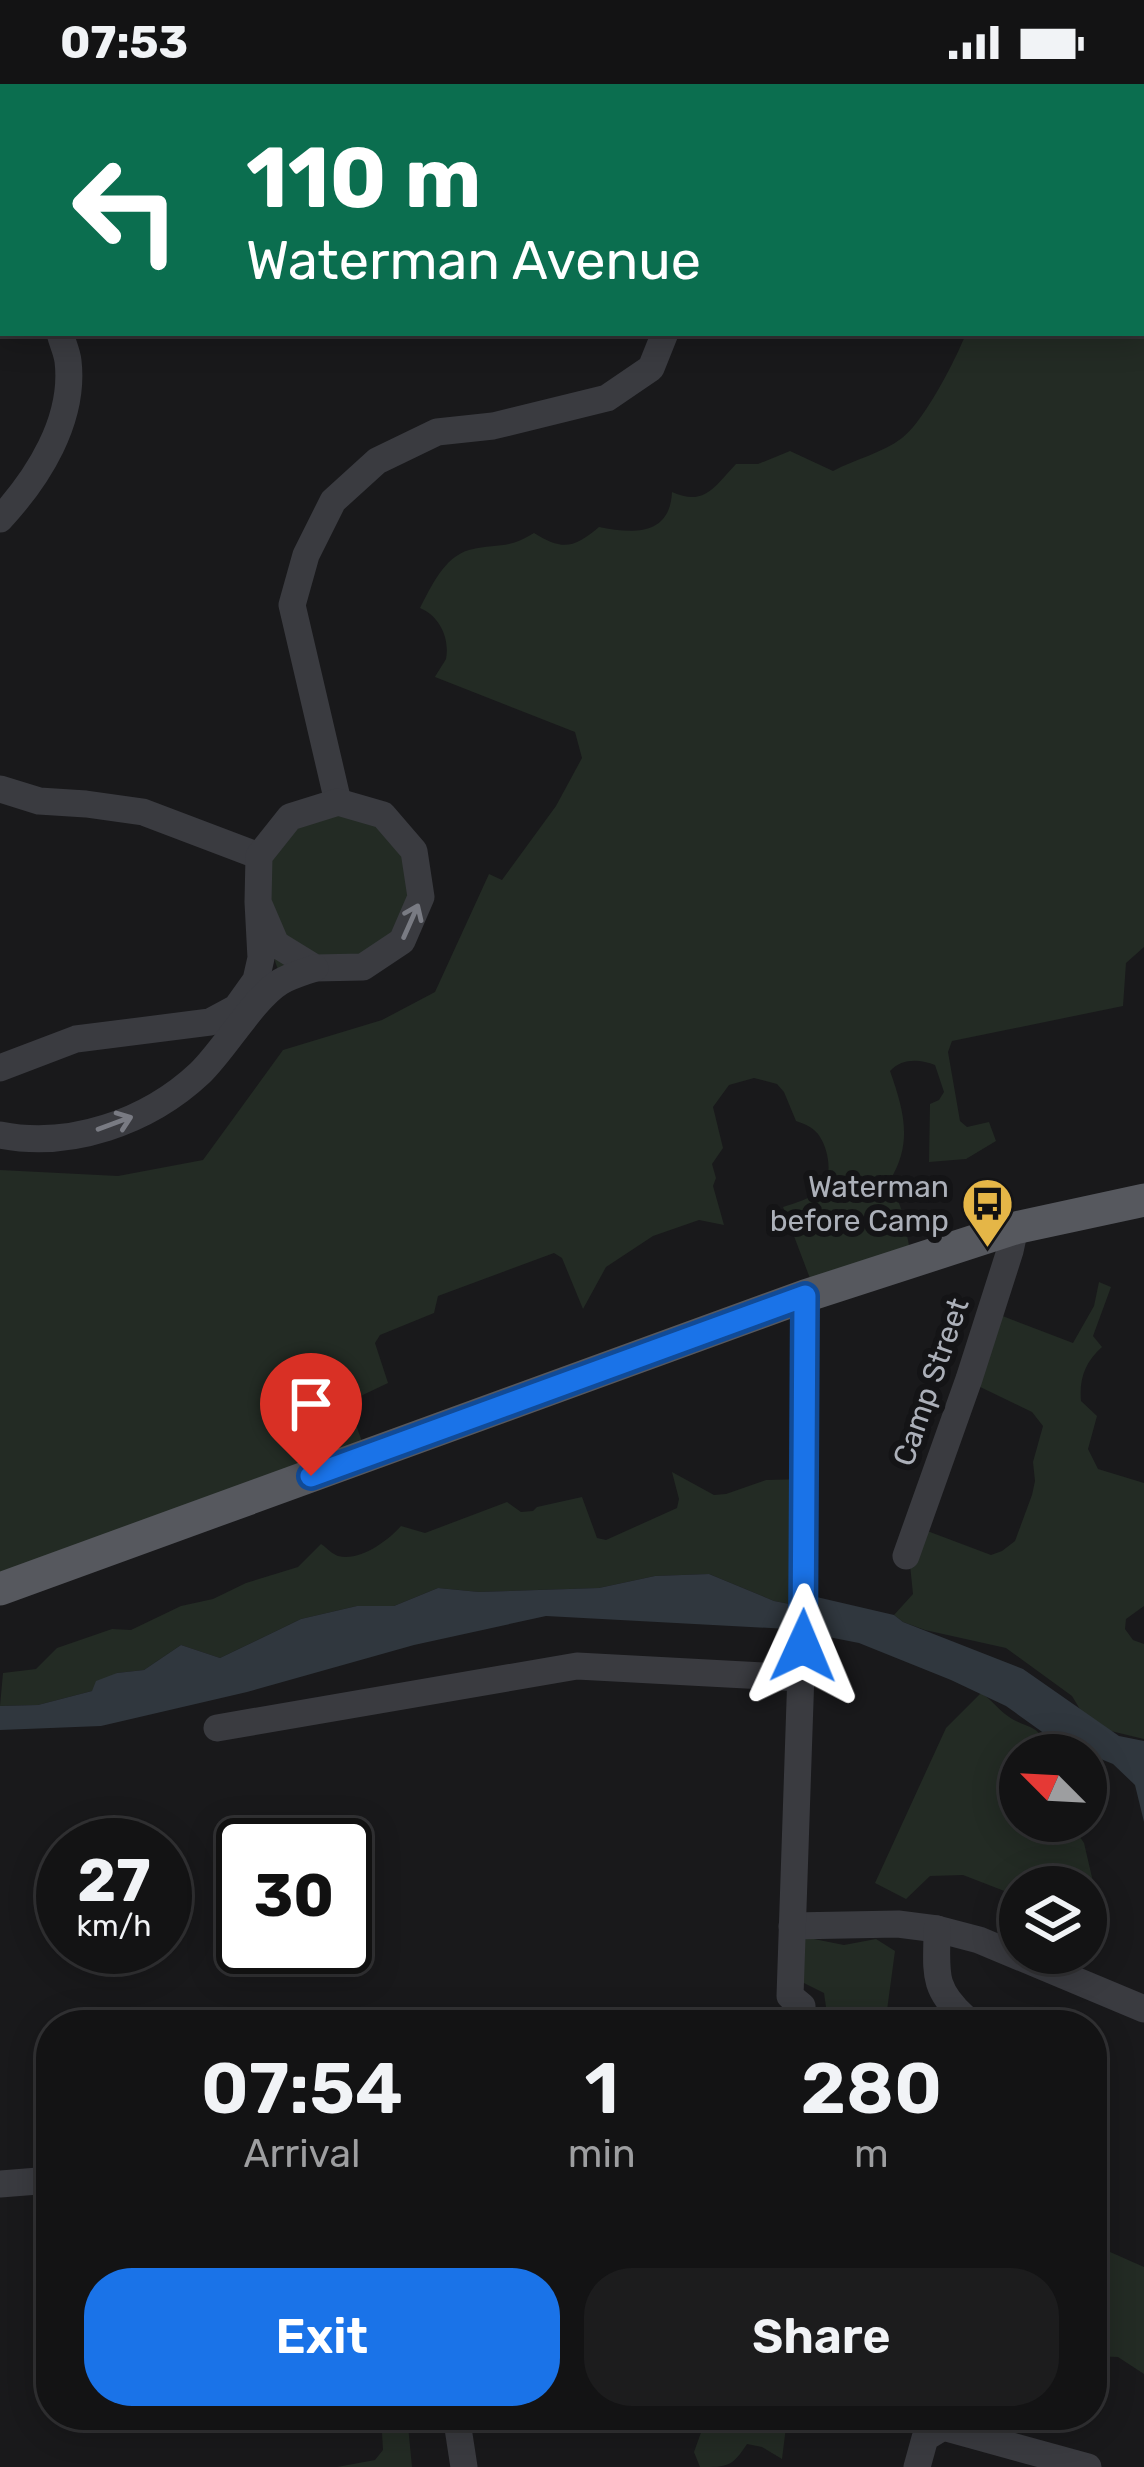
<!DOCTYPE html>
<html lang="en">
<head>
<meta charset="utf-8">
<style>
  :root { --surface:#131314; --page:#1c1c1d; --text:#f1f3f6; --muted:#9d9ea0; --line:#323234; --accent:#1a73e8 }
  body { margin:0; font-family:Rubik,sans-serif; background:var(--page); color:var(--text); height:100vh; display:flex; flex-direction:column; font-size:45px; white-space:nowrap }
  * { box-sizing:border-box; margin:0 }
  p { font-size:39px; color:var(--muted) }
  .icon { flex:none; width:66px; height:66px; fill:none; stroke:currentColor; stroke-width:2; stroke-linecap:round; stroke-linejoin:round }
  .map { position:relative; flex:1; overflow:hidden }
  .details { position:absolute; left:36px; top:1926px; width:1071px; height:420px; display:flex; flex-direction:column; background:var(--surface); border-radius:48px; box-shadow:0 6px 30px #0003,0 0 0 3px var(--line) }
  .details>* { flex:none }
  .banner { position:absolute; left:0px; top:0px; width:1146px; height:252px; box-shadow:0 6px 30px #0003,0 0 0 3px var(--line); background:#0b6e4f; color:#fff; overflow:hidden }
  .needle { width:78px; rotate:294deg }
  .tools { position:absolute; left:999px; top:1650px; display:grid; gap:24px }
  .tools a { display:grid; place-items:center; width:108px; height:108px; border-radius:50%; background:var(--surface); box-shadow:0 6px 30px #0003,0 0 0 3px var(--line); font-size:60px }
  .speed { position:absolute; left:36px; top:1734px; display:flex; gap:24px; font-size:60px; font-weight:700; text-align:center }
  .speed>* { display:grid; place-content:center; width:156px; height:156px; border-radius:50%; background:var(--surface); box-shadow:0 6px 30px #0003,0 0 0 3px var(--line); line-height:1 }
  .speed small { font-size:30px; font-weight:400 }
  .speed .limit { border:6px solid #111; border-radius:18px; background:#fff; color:#111 }
  .pin { position:absolute; display:grid; place-items:center; width:102px; height:102px; color:#fff; margin:-123px -51px; border-radius:50% 50% 50% 0; rotate:-45deg; box-shadow:0 0 12px #0007 }
  .pin .icon { rotate:45deg }
  .me { position:absolute; width:132px; margin:-66px; rotate:1deg; stroke-linejoin:round; filter:drop-shadow(0 0 9px #0008) }
  .turn { display:flex; align-items:center; gap:42px; height:252px; padding:0 48px; font-size:54px }
  .turn .icon { width:156px; height:156px; stroke-width:2.5 }
  .turn b { display:block; font-size:84px; line-height:102px }
  .eta { display:flex; justify-content:space-evenly; align-items:center; height:204px; text-align:center }
  .eta b { font-size:72px; font-weight:600; line-height:84px }
  .button { display:flex; gap:24px; margin-top:auto; padding:24px 48px }
  .button a { flex:1; height:138px; border-radius:48px; background:var(--accent); color:#fff; font-size:48px; font-weight:600; line-height:138px; text-align:center }
  .button a+a { background:var(--page); color:var(--text) }
  .status { display:flex; justify-content:space-between; align-items:center; height:84px; padding:0 60px; background:var(--surface); direction:ltr }
  .status svg { height:33px; fill:currentColor }
  .map>svg:first-child { display:block }
  .green { fill:#232b24 }
  .water { fill:#30373e }
  .lines { fill:none; stroke-linecap:round; stroke-linejoin:round }
  .minor { stroke:#3a3b40; stroke-width:27 }
  .major { stroke:#56585e; stroke-width:33 }
  .oneway { stroke:#797b83 }
  .route-casing { stroke:#114b97; stroke-width:30 }
  .route { stroke:#1a73e8; stroke-width:21 }
  .labels { text-anchor:middle; stroke-width:12; stroke-linejoin:round; paint-order:stroke }
  .poi-label { font-size:30px; fill:#acb0b9; stroke:#141416; text-anchor:end }
  .street-label { font-size:30px; fill:#acb0b9; stroke:#141416 }
</style>
</head>
<body>
<div class="status"><b>07:53</b><svg viewBox="0 0 49 12"><path d="M0 12V9h3v3zM5 12V6h3v6zM10 12V3h3v9zM15 12V0h3v12zM26 1h20v11H26zM47 4h2v5h-2z"/></svg></div>
<div class="map">
<svg width="1144" height="2383" viewBox="0 0 1144 2383">
  <rect width="100%" height="100%" fill="#19191b"/>
  <g class="green">
    <path d="M635 0H1144V863L1126 879 1123 922 952 957 948 968 960 1037 967 1043 989 1038 996 1057 966 1075 929 1078 930 1020 939 1016 944 1008 935 981C920 975 902 974 890 987 904 1027 913 1059 890 1096L902 1127 910 1166 814 1205 783 1123C795 1119 810 1115 819 1107 834 1095 829 1067 820 1053 815 1044 805 1040 796 1037L784 1008 777 1000 754 994 729 1001 713 1023 723 1064 712 1080 716 1094 713 1102 724 1141 699 1136 653 1152 606 1183 583 1225 562 1174 554 1169 438 1212 434 1229 380 1251 375 1259 388 1299 348 1318 366 1369 0 1503V1086L118 1092 203 1076 283 966 382 936 435 908 489 790 502 796 556 722 582 674 575 648 435 593C436 591 445 577 446 575 450 553 439 532 420 524 431 503 444 473 469 466 497 459 507 466 534 449 563 467 574 464 599 443 633 450 670 452 672 408 705 423 715 402 736 380H758L790 367 833 387C855 375 883 369 902 354 923 339 957 274 966 249H1143V3H641Z"/>
    <path d="M318 716 407 752V854L282 896C264 854 262 804 261 759Z"/>
    <path d="M1099 1198 1111 1203 1093 1252 1102 1263C1085 1278 1079 1295 1081 1317L1097 1332 1088 1365 1098 1385 1144 1399V1522L1126 1535 1125 1545 1133 1556 1144 1560V1655L1090 1642 1072 1612 1006 1564 925 1546 903 1538 894 1531 913 1510 909 1471 922 1445 991 1471 1002 1467 1015 1457 1032 1411 1035 1397 1033 1378 1043 1342 1032 1328 974 1300 1000 1231 1073 1259 1094 1222Z"/>
    <path d="M672 1388 714 1411 726 1410 766 1396 807 1395 811 1485 818 1486 805 1523 774 1517 709 1490 655 1492 599 1504 479 1508 438 1504 394 1522H357L301 1535 220 1574 181 1561 144 1586 117 1589 92 1607 38 1621 0 1622 3 1589 36 1585 57 1564 112 1545 131 1546 181 1522 213 1515 246 1499 298 1483 321 1460C327 1464 332 1470 338 1472 359 1478 388 1457 401 1442L425 1449 507 1418 521 1428 533 1427 537 1423 582 1413 597 1454 606 1456 677 1424 679 1415Z"/>
    <path d="M981 1609C991 1615 997 1624 1005 1630 1026 1647 1040 1636 1050 1671H1020V1737H1069L1084 1759 1094 1802V1822L1107 1847 1086 1839V1803H1020V1813L963 1791 930 1792 906 1815 875 1799 946 1644Z"/>
    <path d="M799 1852 844 1861 876 1855 895 1867 885 1941H837L826 1923 824 1909 786 1890Z"/>
    <path d="M1092 2160 1144 2183V2290L1118 2273 1092 2272Z"/>
    <path d="M381 2331H407L412 2383H337L375 2376 383 2366Z"/>
    <path d="M699 2331H819L796 2335 786 2343 782 2375 762 2363 747 2360C732 2383 728 2383 700 2383L694 2368 703 2343Z"/>
  </g>
  <path class="water" d="M709 1490 774 1517 805 1523 808 1511 894 1531 903 1538 1023 1585 1119 1652 1144 1657V1738L1135 1701 1113 1680 1052 1655 1006 1622 951 1596 859 1559 788 1545 546 1532 414 1561 247 1608 101 1642 0 1646V1622L38 1621 92 1607 96 1597 117 1589 144 1586 181 1561 220 1574 301 1535 357 1522H394L438 1504 479 1508 599 1504 655 1492Z"/>
  <g class="lines">
    <g class="minor">
      <path d="M364 3 370 0"/>
      <path d="M0 202 3 201"/>
      <path d="M0 229 3 228"/>
      <path d="M0 435C38 394 75 336 68 277 67 268 62 258 60 249"/>
      <path d="M0 705 39 717 86 720 143 728 259 772"/>
      <path d="M338 718 292 521 306 471 333 417 377 377 437 348 493 342 607 314 651 284 665 249"/>
      <path d="M0 984 76 955 210 938 236 924 256 896 261 874 258 818 259 772 290 733 338 718 383 731 414 767 421 813 402 857 363 883 315 884 276 860 258 818"/>
      <path d="M0 1051C70 1065 148 1038 200 989 225 965 253 915 280 898 290 892 304 888 315 884"/>
      <path d="M906 1472 969 1295 1010 1167 1015 1144"/>
      <path d="M217 1644 577 1582 801 1594"/>
      <path d="M792 1842 898 1840 937 1845 979 1856 1144 1925"/>
      <path d="M937 1845C937 1887 931 1903 964 1933"/>
      <path d="M803 1941 802 1922 790 1912 804 1500 805 1212"/>
      <path d="M0 2100 51 2096"/>
      <path d="M456 2331 464 2383"/>
      <path d="M917 2383 925 2354 943 2343 1088 2383"/>
    </g>
    <path class="major" d="M0 1505 805 1212 1015 1144 1144 1116"/>
  </g>
  <defs><path id="oneway-shaft" d="M-6 0H5M1.5-3L5.5 0L1.5 3" fill="none" stroke-width="1.6" stroke-linecap="round" stroke-linejoin="round" transform="scale(3)"/></defs>
  <g class="oneway">
    <use href="#oneway-shaft" transform="translate(411 837) rotate(-66)"/>
    <use href="#oneway-shaft" transform="translate(115 1039) rotate(-20)"/>
  </g>
  <g class="lines">
    <defs>
      <path id="route" d="M311 1392 805 1212 803 1562"/>
    </defs>
    <use href="#route" class="route-casing"/>
    <use href="#route" class="route"/>
  </g>
  <defs>
    <symbol id="bus-pin" viewBox="-11 -11 22 30"><path d="M0 17L-7.5 6A9.5 9.5 0 1 1 7.5 6Z" fill="#e5b647" stroke="#141416"/><path d="M-5-6H5V4H4V6H2V4H-2V6H-4V4H-5ZM-3.5-4V0h7V-4ZM-3.5 1.2v1.5H-2V1.2ZM2 1.2v1.5H3.5V1.2Z" fill="#111"/></symbol>
  </defs>
  <g fill-rule="evenodd">
    <use href="#bus-pin" x="958" y="1090" width="59" height="81"/>
  </g>
  <g class="labels">
    <g class="poi-label">
      <text x="949" y="1113">Waterman<tspan x="949" dy="34">before Camp</tspan></text>
    </g>
    <g class="street-label">
      <text transform="translate(931 1298) rotate(-71)" y="10">Camp Street</text>
    </g>
  </g>
</svg>
<div class="tools">
<a><svg class="needle" viewBox="-14 -14 28 28"><path d="M0-13l5 13h-10z" fill="#e53935"/><path d="M0 13l5-13h-10z" fill="#9d9ea0"/></svg></a>
<a><svg class="icon" aria-label="layers" viewBox="0 0 24 24"><path d="M12 4l9 5-9 5-9-5zM3 14l9 5 9-5"/></svg></a>
</div>
<div class="speed"><div>27<small>km/h</small></div><div class="limit">30</div></div>
<div class="pin" style="left:311px;top:1392px;background:#d93025"><svg class="icon" aria-label="arrive" viewBox="0 0 24 24"><path d="M6 21V4h12l-3 4 3 4H6"/></svg></div>
<svg class="me" style="left:803px;top:1562px" viewBox="-20 -20 40 40"><path d="M0-17L14 15 0 8-14 15z" fill="#1a73e8" stroke="#fff" stroke-width="4"/></svg>
<div class="banner">
<div class="turn"><svg class="icon" aria-label="left" viewBox="0 0 24 24"><path d="M17 20v-9H6M10 6l-5 5 5 5"/></svg><div><b>110 m</b>Waterman Avenue</div></div>
</div>
<section class="details">
<div class="eta">
<div><b>07:54</b><p>Arrival</p></div>
<div><b>1</b><p>min</p></div>
<div><b>280</b><p>m</p></div>
</div>
<div class="button"><a>Exit</a><a>Share</a></div>
</section>
</div>
</body>
</html>
